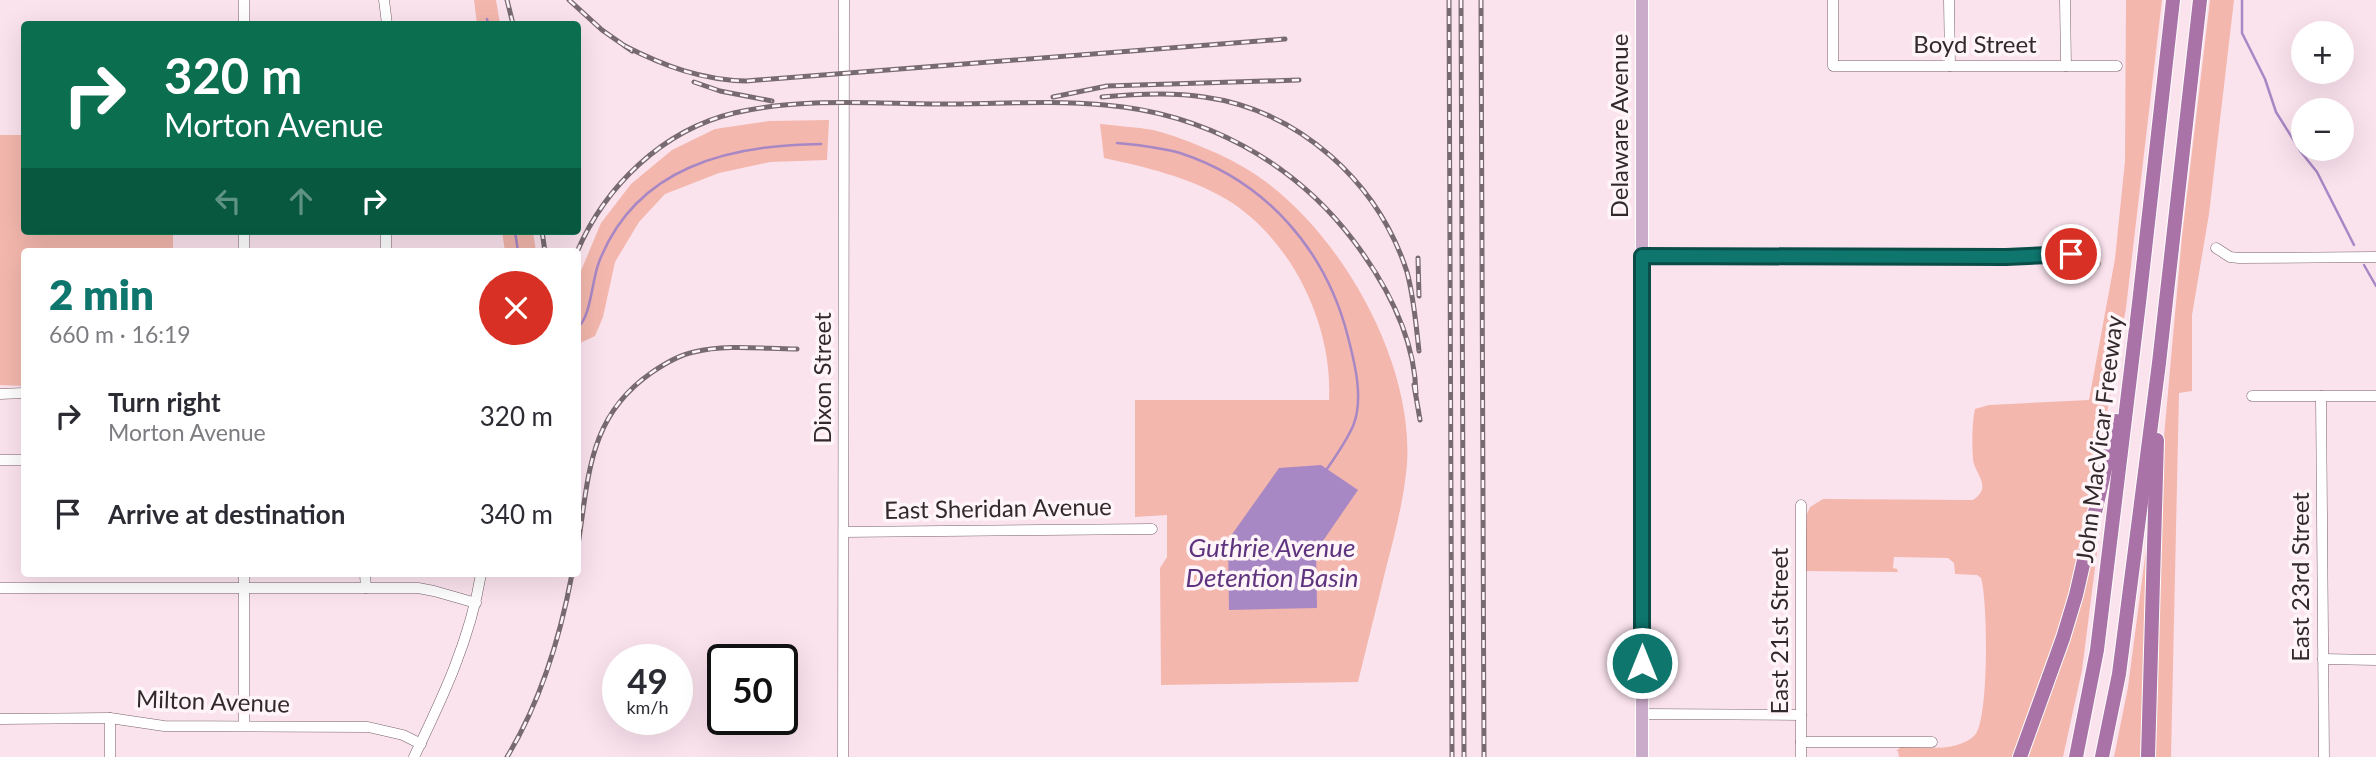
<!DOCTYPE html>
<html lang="en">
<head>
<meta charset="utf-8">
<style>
  :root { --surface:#fff; --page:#f7f7f7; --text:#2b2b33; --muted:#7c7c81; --accent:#0f766e }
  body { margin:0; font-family:Lato,sans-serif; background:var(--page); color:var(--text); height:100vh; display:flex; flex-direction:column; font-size:26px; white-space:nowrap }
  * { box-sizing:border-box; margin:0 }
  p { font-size:23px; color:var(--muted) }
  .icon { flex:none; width:38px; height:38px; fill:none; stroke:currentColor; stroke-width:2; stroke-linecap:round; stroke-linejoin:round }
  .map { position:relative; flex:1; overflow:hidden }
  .details { position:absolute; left:21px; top:248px; width:560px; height:329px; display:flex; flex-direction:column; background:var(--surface); border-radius:7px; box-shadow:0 7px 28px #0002 }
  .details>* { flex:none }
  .hud { position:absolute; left:21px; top:21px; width:560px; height:214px; border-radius:7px; box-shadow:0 7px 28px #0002; background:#0b6e4f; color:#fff; overflow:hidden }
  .fabs { position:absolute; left:2291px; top:21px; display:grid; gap:14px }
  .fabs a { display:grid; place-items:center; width:63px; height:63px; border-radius:50%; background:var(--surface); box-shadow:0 7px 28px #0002; font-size:35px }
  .speed { position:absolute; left:602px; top:644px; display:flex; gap:14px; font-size:35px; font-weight:700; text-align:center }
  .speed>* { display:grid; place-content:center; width:91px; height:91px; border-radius:50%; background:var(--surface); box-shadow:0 7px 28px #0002; line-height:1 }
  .speed small { font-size:18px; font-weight:400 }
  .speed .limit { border:4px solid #111; border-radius:10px; background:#fff; color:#111 }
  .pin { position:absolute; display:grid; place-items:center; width:60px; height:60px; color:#fff; margin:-30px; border:4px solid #fff; border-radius:50%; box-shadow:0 2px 7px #0007 }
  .me { position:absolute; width:77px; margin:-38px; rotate:0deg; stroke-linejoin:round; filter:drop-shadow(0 0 5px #0008) }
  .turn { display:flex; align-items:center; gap:24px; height:147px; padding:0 28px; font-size:32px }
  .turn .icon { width:91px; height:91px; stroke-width:2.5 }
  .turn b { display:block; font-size:49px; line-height:60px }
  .lanes { display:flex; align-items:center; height:66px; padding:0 28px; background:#0003; justify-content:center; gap:35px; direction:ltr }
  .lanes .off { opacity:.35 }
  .round { display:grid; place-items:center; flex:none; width:74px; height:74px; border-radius:37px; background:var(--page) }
  .summary { display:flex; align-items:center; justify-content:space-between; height:119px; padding:0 28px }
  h1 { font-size:42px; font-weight:800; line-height:52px; color:var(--accent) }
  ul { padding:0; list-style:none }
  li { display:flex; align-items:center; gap:21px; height:98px; padding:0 28px }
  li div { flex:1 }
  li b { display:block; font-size:26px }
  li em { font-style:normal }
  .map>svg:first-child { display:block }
  .green { fill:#f3b7ad }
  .water { fill:#a887c5 }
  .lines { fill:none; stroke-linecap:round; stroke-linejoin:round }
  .stream { stroke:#a887c5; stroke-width:2.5 }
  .minor-casing { stroke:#77626b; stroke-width:11 }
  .major-casing { stroke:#fff; stroke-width:14 }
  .highway-casing { stroke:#fff; stroke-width:16 }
  .minor { stroke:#fff; stroke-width:10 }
  .major { stroke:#cbabca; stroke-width:12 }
  .highway { stroke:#a973a7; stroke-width:14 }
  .rail-casing { stroke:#786a71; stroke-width:5 }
  .rail { stroke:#fff5f9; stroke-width:2.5; stroke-dasharray:8; stroke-linecap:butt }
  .route-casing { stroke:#0a4d48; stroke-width:18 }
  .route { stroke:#0f766e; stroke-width:12 }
  .labels { text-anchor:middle; stroke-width:7; stroke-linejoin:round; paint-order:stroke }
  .street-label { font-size:24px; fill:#32292d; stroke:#fff5f9 }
  .water-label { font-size:26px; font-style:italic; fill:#5f347f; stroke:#fff5f9 }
</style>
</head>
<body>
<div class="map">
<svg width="2376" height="757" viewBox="0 0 2376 757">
  <rect width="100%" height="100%" fill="#fbe3ee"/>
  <g class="green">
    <path d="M474 0H496L500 24H477Z"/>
    <path d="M2126 0H2162L2126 308 2084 539 2064 616 2015 757H1899L1898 751H1896L1901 747C1923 747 1957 753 1975 735 1989 720 1988 600 1981 578L1977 575 1955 574 1954 563 1948 558 1894 557 1893 568 1897 569 1898 572 1804 571 1807 514 1810 507 1823 499 1973 500C1993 487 1975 474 1973 460 1972 446 1972 422 1975 409L1989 405 2089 400 2115 259 2125 161Z"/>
    <path d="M2210 0H2234L2209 214 2192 315V391L2179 393 2171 757H2154L2163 448 2182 236Z"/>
    <path d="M829 120 827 160 770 162 719 173 665 194 639 222 615 262 603 317 595 336 578 344V278L601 223 631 184 672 150 715 129 769 121Z"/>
    <path d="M1100 124C1117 126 1136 127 1153 130 1181 137 1225 155 1250 171 1338 226 1414 360 1407 464 1404 499 1395 534 1386 568 1377 606 1367 644 1358 682L1161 685 1160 568 1167 557V515L1135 517V400H1329C1333 325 1292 239 1226 199 1188 177 1146 167 1104 158Z"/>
    <path d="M0 135H24V231H173V252H24V386L0 385Z"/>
    <path d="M502 231H533L536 252H505Z"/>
    <path d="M2099 520 2101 521 2082 670 2063 757H2026Z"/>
    <path d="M2147 542 2148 543 2143 757H2114L2128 687Z"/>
  </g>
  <path class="water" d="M1321 465 1358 490 1316 551 1317 608 1229 610 1228 540 1279 468Z"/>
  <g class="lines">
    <g class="stream">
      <path d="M2242 0V33L2265 79 2276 112 2301 152 2317 172 2354 245"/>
      <path d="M487 19 488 24"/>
      <path d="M1117 143C1137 145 1159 147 1180 153 1266 181 1326 250 1348 337 1355 364 1364 399 1353 426 1346 442 1335 457 1325 472"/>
      <path d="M515 231 518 252"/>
      <path d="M2364 265 2376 286"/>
      <path d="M578 327C591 317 592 279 599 262 636 167 728 145 821 144"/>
    </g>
    <defs>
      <g id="minor">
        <path d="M244 0V24"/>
        <path d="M384 0 387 24"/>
        <path d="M1833 0V66H2117"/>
        <path d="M1949 0 1950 66"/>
        <path d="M2065 0 2066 66"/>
        <path d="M2216 248 2230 257 2239 258 2376 257"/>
        <path d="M244 252V231"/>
        <path d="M386 252V231"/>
        <path d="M1641 256 2006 257 2071 254 2095 264"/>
        <path d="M0 394 24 393"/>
        <path d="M2252 396H2376"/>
        <path d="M2321 396 2324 757"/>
        <path d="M0 460H24"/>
        <path d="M1801 505V757"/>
        <path d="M844 532 1152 529"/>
        <path d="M365 574 366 588"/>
        <path d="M0 588H418L434 591 476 603"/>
        <path d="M2323 659 2376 660"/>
        <path d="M1642 714 1801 715"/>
        <path d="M0 719 110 718 164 726 368 727 403 735 421 744"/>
        <path d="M244 725V574"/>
        <path d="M1801 742H1932"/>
        <path d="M110 757V718"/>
        <path d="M414 757C443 697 470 640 481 574"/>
        <path d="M843 757 844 0"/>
      </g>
      <path id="major" d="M1642 0V757"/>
      <g id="highway">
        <path d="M2020 757 2063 638 2076 595 2116 421"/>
        <path d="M2076 757 2097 650 2139 303 2173 0"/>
        <path d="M2102 757 2119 674 2159 363 2200 0"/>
        <path d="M2148 757 2157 440"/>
      </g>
    </defs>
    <use href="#minor" class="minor-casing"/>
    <use href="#major" class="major-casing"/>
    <use href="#highway" class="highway-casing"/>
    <use href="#minor" class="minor"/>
    <use href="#major" class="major"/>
    <use href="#highway" class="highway"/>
    <defs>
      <g id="rail">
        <path d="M507 0 513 24"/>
        <path d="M569 0 602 30 632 51"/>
        <path d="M1449 0 1452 757"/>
        <path d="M1461 0 1464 757"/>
        <path d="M1481 0 1484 757"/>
        <path d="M625 46C664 66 702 80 746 81L1285 39"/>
        <path d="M694 82 720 91 772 101"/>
        <path d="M1053 97 1107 86 1299 80"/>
        <path d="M1102 97C1135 94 1172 92 1204 97 1299 110 1378 182 1407 272 1414 298 1416 325 1419 351"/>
        <path d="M542 231 545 252"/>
        <path d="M577 252C605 186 663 130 734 113 802 97 876 104 946 104 998 104 1052 100 1105 105 1203 113 1293 161 1353 240 1387 285 1415 337 1416 394"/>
        <path d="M1418 258 1419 296"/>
        <path d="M1414 385 1420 420"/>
        <path d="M578 545C589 476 588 417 651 373 664 364 679 355 694 352 727 344 764 349 797 349"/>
        <path d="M507 757C541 701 560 638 572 574"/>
      </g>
    </defs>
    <use href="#rail" class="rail-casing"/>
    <use href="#rail" class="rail"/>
  </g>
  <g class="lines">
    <defs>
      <path id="route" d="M1642 663V256L2006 257 2071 254"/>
    </defs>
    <use href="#route" class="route-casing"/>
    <use href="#route" class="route"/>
  </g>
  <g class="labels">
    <g class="street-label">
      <text x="1975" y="53">Boyd Street</text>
      <text transform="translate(1620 126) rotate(-90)" y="8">Delaware Avenue</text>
      <text transform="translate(823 378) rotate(-90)" y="8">Dixon Street</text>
      <text transform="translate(2100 439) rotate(-83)" y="8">John MacVicar Freeway</text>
      <text transform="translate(998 509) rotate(-1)" y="8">East Sheridan Avenue</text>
      <text transform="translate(2301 577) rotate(-90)" y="8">East 23rd Street</text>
      <text transform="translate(1780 631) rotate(-90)" y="8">East 21st Street</text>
      <text transform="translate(213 702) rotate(2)" y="8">Milton Avenue</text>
    </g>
    <g class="water-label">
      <text x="1272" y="557">Guthrie Avenue<tspan x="1272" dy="30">Detention Basin</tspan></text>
    </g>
  </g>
</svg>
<div class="fabs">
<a>+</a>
<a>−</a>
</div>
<div class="speed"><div>49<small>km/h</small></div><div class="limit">50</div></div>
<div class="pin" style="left:2071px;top:254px;background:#d93025"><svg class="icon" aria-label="arrive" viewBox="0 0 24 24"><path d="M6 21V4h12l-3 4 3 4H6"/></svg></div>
<svg class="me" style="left:1642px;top:663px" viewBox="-20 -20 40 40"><circle r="17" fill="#0f766e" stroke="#fff" stroke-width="3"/><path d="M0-11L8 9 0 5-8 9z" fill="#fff"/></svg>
<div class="hud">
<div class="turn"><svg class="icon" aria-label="right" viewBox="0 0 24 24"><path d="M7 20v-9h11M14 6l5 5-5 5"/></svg><div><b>320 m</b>Morton Avenue</div></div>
<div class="lanes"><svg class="icon off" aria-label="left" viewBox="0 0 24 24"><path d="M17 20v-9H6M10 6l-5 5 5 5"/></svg><svg class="icon off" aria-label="ahead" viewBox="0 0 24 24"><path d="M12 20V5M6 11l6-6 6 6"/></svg><svg class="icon" aria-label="right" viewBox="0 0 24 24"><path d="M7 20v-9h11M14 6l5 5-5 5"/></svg></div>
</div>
<section class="details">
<div class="summary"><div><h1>2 min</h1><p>660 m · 16:19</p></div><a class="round" style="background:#d93025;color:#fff"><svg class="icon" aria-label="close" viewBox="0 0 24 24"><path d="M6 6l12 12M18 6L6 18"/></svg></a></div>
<ul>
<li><svg class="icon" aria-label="right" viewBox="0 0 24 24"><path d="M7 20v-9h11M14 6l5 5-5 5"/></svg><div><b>Turn right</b><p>Morton Avenue</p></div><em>320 m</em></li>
<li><svg class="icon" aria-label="arrive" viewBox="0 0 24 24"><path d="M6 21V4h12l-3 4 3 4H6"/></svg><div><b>Arrive at destination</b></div><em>340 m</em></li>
</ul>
</section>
</div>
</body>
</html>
